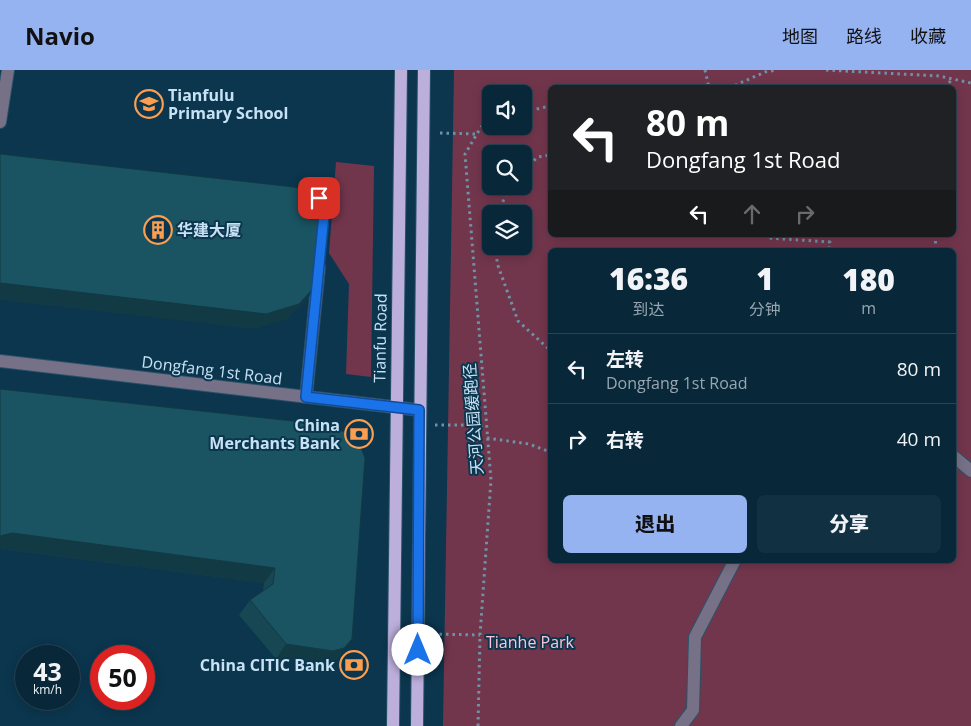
<!DOCTYPE html>
<html lang="zh">
<head>
<meta charset="utf-8">
<style>
  :root { --surface:#08283a; --page:#113042; --text:#f1f3f6; --muted:#98a6af; --line:#294454; --accent:#95b2f1 }
  body { margin:0; font-family:"Open Sans","Noto Sans SC",sans-serif; background:var(--page); color:var(--text); height:100vh; display:flex; flex-direction:column; font-size:19px; white-space:nowrap }
  * { box-sizing:border-box; margin:0 }
  p { font-size:16px; color:var(--muted) }
  .icon { flex:none; width:28px; height:28px; fill:none; stroke:currentColor; stroke-width:2; stroke-linecap:round; stroke-linejoin:round }
  .map { position:relative; flex:1; overflow:hidden }
  .details { position:absolute; left:548px; top:178px; width:408px; height:315px; display:flex; flex-direction:column; background:var(--surface); border-radius:8px; box-shadow:0 2px 12px #0003,0 0 0 1px var(--line) }
  .details>* { flex:none }
  .guide { position:absolute; left:548px; top:15px; width:408px; height:152px; border-radius:8px; box-shadow:0 2px 12px #0003,0 0 0 1px var(--line); background:#202124; color:#fff; overflow:hidden }
  .fabs { position:absolute; left:482px; top:15px; display:grid; gap:10px }
  .fabs a { display:grid; place-items:center; width:50px; height:50px; border-radius:8px; background:var(--surface); box-shadow:0 2px 12px #0003,0 0 0 1px var(--line); font-size:25px }
  .speed { position:absolute; left:15px; top:575px; display:flex; gap:10px; font-size:25px; font-weight:700; text-align:center }
  .speed>* { display:grid; place-content:center; width:65px; height:65px; border-radius:50%; background:var(--surface); box-shadow:0 2px 12px #0003,0 0 0 1px var(--line); line-height:1 }
  .speed small { font-size:12px; font-weight:400 }
  .speed .limit { border:8px solid #d22; background:#fff; color:#111 }
  .pin { position:absolute; display:grid; place-items:center; width:42px; height:42px; color:#fff; margin:-21px; border-radius:10px; box-shadow:0 2px 8px #0006 }
  .me { position:absolute; width:55px; margin:-28px; rotate:0deg; stroke-linejoin:round; filter:drop-shadow(0 0 4px #0008) }
  .turn { display:flex; align-items:center; gap:18px; height:105px; padding:0 15px; font-size:22px }
  .turn .icon { width:65px; height:65px; stroke-width:2.5 }
  .turn b { display:block; font-size:35px; line-height:42px }
  .lanes { display:flex; align-items:center; height:48px; padding:0 15px; background:#0003; justify-content:center; gap:25px; direction:ltr }
  .lanes .off { opacity:.35 }
  .eta { display:flex; justify-content:space-evenly; align-items:center; height:85px; text-align:center }
  .eta b { font-size:30px; font-weight:800; line-height:35px }
  .action { display:flex; gap:10px; margin-top:auto; padding:10px 15px }
  .action a { flex:1; height:58px; border-radius:8px; background:var(--accent); color:#111; font-size:20px; font-weight:800; line-height:58px; text-align:center }
  .action a+a { background:var(--page); color:var(--text) }
  ul { padding:0; list-style:none }
  li { display:flex; align-items:center; gap:15px; height:70px; padding:0 15px; border-top:1px solid var(--line) }
  li div { flex:1 }
  li b { display:block; font-size:19px }
  li em { font-style:normal }
  header { display:flex; align-items:center; gap:30px; box-sizing:border-box; height:70px; padding:0 25px; background:var(--accent); color:#111 }
  header strong { font-size:24px }
  nav { display:flex; gap:28px; margin-inline-start:auto; font-size:18px }
  .map>svg:first-child { display:block }
  .green { fill:#72364c; fill-rule:evenodd }
  .lines { fill:none; stroke-linecap:round; stroke-linejoin:round }
  .minor-casing { stroke:#295269; stroke-width:14 }
  .major-casing { stroke:#295269; stroke-width:14 }
  .path { stroke:#6f92a7; stroke-width:3; stroke-dasharray:2.5 4; stroke-linecap:butt }
  .minor { stroke:#777187; stroke-width:12 }
  .major { stroke:#bcafdc; stroke-width:12 }
  .wall { fill:#164753 }
  .shaded-wall { fill:#123a44 }
  .building { fill:#1a5361; stroke:#123a44 }
  .route-casing { stroke:#114b97; stroke-width:12 }
  .route { stroke:#1a73e8; stroke-width:9 }
  .labels { text-anchor:middle; stroke-width:4; stroke-linejoin:round; paint-order:stroke }
  .poi-label { font-size:16px; font-weight:bold; fill:#c7e2f5; stroke:#0b364e; text-anchor:start }
  .street-label { font-size:16px; fill:#c7e2f5; stroke:#0b364e }
  .park-label { font-size:16px; fill:#fec3d5; stroke:#0b364e }
</style>
</head>
<body>
<header>
<strong>Navio</strong>
<nav><a>地图</a><a>路线</a><a>收藏</a></nav>
</header>
<div class="map">
<svg width="971" height="656" viewBox="0 0 971 656">
  <rect width="100%" height="100%" fill="#0b364e"/>
  <g class="green">
    <path d="M454 0H971V656H443ZM550 18H952V165H550ZM491 24H524V56H491ZM491 84H524V116H491ZM491 144H524V176H491ZM550 180H952V490H550Z"/>
    <path d="M336 92 374 96 371 307 346 304 349 214 329 183Z"/>
  </g>
  <g class="lines">
    <defs>
      <g id="minor">
        <path d="M0 52 8 0"/>
        <path d="M0 291 419 340"/>
        <path d="M306 327 319 197"/>
        <path d="M952 385 971 401"/>
        <path d="M681 656 693 640 695 567 735 490"/>
      </g>
      <g id="major">
        <path d="M393 656 401 0"/>
        <path d="M417 656 424 0"/>
      </g>
    </defs>
    <use href="#minor" class="minor-casing"/>
    <use href="#major" class="major-casing"/>
    <g class="path">
      <path d="M705 0 709 18"/>
      <path d="M826 0 939 6 971 13"/>
      <path d="M729 18 765 2 776 0"/>
      <path d="M945 18 952 9"/>
      <path d="M524 42 550 36"/>
      <path d="M440 63 477 64"/>
      <path d="M524 99 538 87 550 85"/>
      <path d="M498 144 509 116"/>
      <path d="M764 165 769 168 830 172 829 180"/>
      <path d="M497 176V193L518 251 550 280"/>
      <path d="M935 180 936 165"/>
      <path d="M435 355H487"/>
      <path d="M487 368 529 374 550 382"/>
      <path d="M433 564 480 565"/>
      <path d="M478 656 480 565 491 410 465 84 481 57 491 52"/>
    </g>
    <use href="#minor" class="minor"/>
    <use href="#major" class="major"/>
  </g>
  <path class="wall" d="M0 319 320 354 341 584 333 594 322 597 276 589 239 545 250 530 263 521 264 513 0 479Z"/>
  <g class="shaded-wall">
    <path d="M0 213H318L307 229 288 249 255 259 0 230Z"/>
    <path d="M12 463 275 498 264 513 0 479V466Z"/>
    <path d="M352 569 341 584 333 594 322 597 276 589 286 574Z"/>
  </g>
  <g class="building">
    <path d="M0 84 329 121 318 213 299 234 266 244 0 213Z"/>
    <path d="M0 319 320 354 345 362 359 373 365 388 352 569 344 578 333 581 286 574 250 530 273 514 275 498 12 463 0 466Z"/>
  </g>
  <g class="lines">
    <defs>
      <path id="route" d="M319 128 325 135 306 327 419 340 418 580"/>
    </defs>
    <use href="#route" class="route-casing"/>
    <use href="#route" class="route"/>
  </g>
  <defs>
    <symbol id="school-ring" viewBox="-11 -11 22 22"><circle r="9.5" fill="#0b364e" stroke="#fb9e50" stroke-width="1.5"/><path d="M0-5L7-2L0 1L-7-2ZM-4 1L0 2.5L4 1V4Q0 6-4 4Z" fill="#fb9e50"/></symbol>
    <symbol id="building-ring" viewBox="-11 -11 22 22"><circle r="9.5" fill="#0b364e" stroke="#fb9e50" stroke-width="1.5"/><path d="M-4-6H4V6H1V3H-1V6H-4ZM-2.5-4.3h1.7v1.8h-1.7ZM.8-4.3h1.7v1.8H.8ZM-2.5-1h1.7V.8h-1.7ZM.8-1h1.7V.8H.8Z" fill="#fb9e50"/></symbol>
    <symbol id="bank-ring" viewBox="-11 -11 22 22"><circle r="9.5" fill="#0b364e" stroke="#fb9e50" stroke-width="1.5"/><path d="M-6-4H6V4H-6ZM0-2.3a2.3 2.3 0 1 0 0 4.6a2.3 2.3 0 1 0 0-4.6Z" fill="#fb9e50"/></symbol>
  </defs>
  <g fill-rule="evenodd">
    <use href="#school-ring" x="133" y="18" width="32" height="32"/>
    <use href="#building-ring" x="142" y="144" width="32" height="32"/>
    <use href="#bank-ring" x="343" y="348" width="32" height="32"/>
    <use href="#bank-ring" x="338" y="579" width="32" height="32"/>
  </g>
  <g class="labels">
    <g class="poi-label">
      <text x="168" y="31">Tianfulu<tspan x="168" dy="18">Primary School</tspan></text>
      <text x="177" y="166">华建大厦</text>
      <text x="340" y="361" text-anchor="end">China<tspan x="340" dy="18">Merchants Bank</tspan></text>
      <text x="335" y="601" text-anchor="end">China CITIC Bank</text>
    </g>
    <g class="street-label">
      <text transform="translate(380 268) rotate(-89)" y="6">Tianfu Road</text>
      <text transform="translate(212 300) rotate(7)" y="6">Dongfang 1st Road</text>
      <text transform="translate(473 349) rotate(-94)" y="6">天河公园缓跑径</text>
    </g>
    <g class="park-label">
      <text x="530" y="578">Tianhe Park</text>
    </g>
  </g>
</svg>
<div class="fabs">
<a><svg class="icon" aria-label="sound" viewBox="0 0 24 24"><path d="M4 9h4l5-4v14l-5-4H4zM17 9q2 3 0 6"/></svg></a>
<a><svg class="icon" aria-label="search" viewBox="0 0 24 24"><circle cx="10" cy="10" r="6"/><path d="M15 15l6 6"/></svg></a>
<a><svg class="icon" aria-label="layers" viewBox="0 0 24 24"><path d="M12 4l9 5-9 5-9-5zM3 14l9 5 9-5"/></svg></a>
</div>
<div class="speed"><div>43<small>km/h</small></div><div class="limit">50</div></div>
<div class="pin" style="left:319px;top:128px;background:#d93025"><svg class="icon" aria-label="arrive" viewBox="0 0 24 24"><path d="M6 21V4h12l-3 4 3 4H6"/></svg></div>
<svg class="me" style="left:418px;top:580px" viewBox="-20 -20 40 40"><circle r="19" fill="#fff"/><path d="M0-13L10 11 0 6-10 11z" fill="#1a73e8"/></svg>
<div class="guide">
<div class="turn"><svg class="icon" aria-label="left" viewBox="0 0 24 24"><path d="M17 20v-9H6M10 6l-5 5 5 5"/></svg><div><b>80 m</b>Dongfang 1st Road</div></div>
<div class="lanes"><svg class="icon" aria-label="left" viewBox="0 0 24 24"><path d="M17 20v-9H6M10 6l-5 5 5 5"/></svg><svg class="icon off" aria-label="ahead" viewBox="0 0 24 24"><path d="M12 20V5M6 11l6-6 6 6"/></svg><svg class="icon off" aria-label="right" viewBox="0 0 24 24"><path d="M7 20v-9h11M14 6l5 5-5 5"/></svg></div>
</div>
<section class="details">
<div class="eta">
<div><b>16:36</b><p>到达</p></div>
<div><b>1</b><p>分钟</p></div>
<div><b>180</b><p>m</p></div>
</div>
<ul>
<li><svg class="icon" aria-label="left" viewBox="0 0 24 24"><path d="M17 20v-9H6M10 6l-5 5 5 5"/></svg><div><b>左转</b><p>Dongfang 1st Road</p></div><em>80 m</em></li>
<li><svg class="icon" aria-label="right" viewBox="0 0 24 24"><path d="M7 20v-9h11M14 6l5 5-5 5"/></svg><div><b>右转</b></div><em>40 m</em></li>
</ul>
<div class="action"><a>退出</a><a>分享</a></div>
</section>
</div>
</body>
</html>
